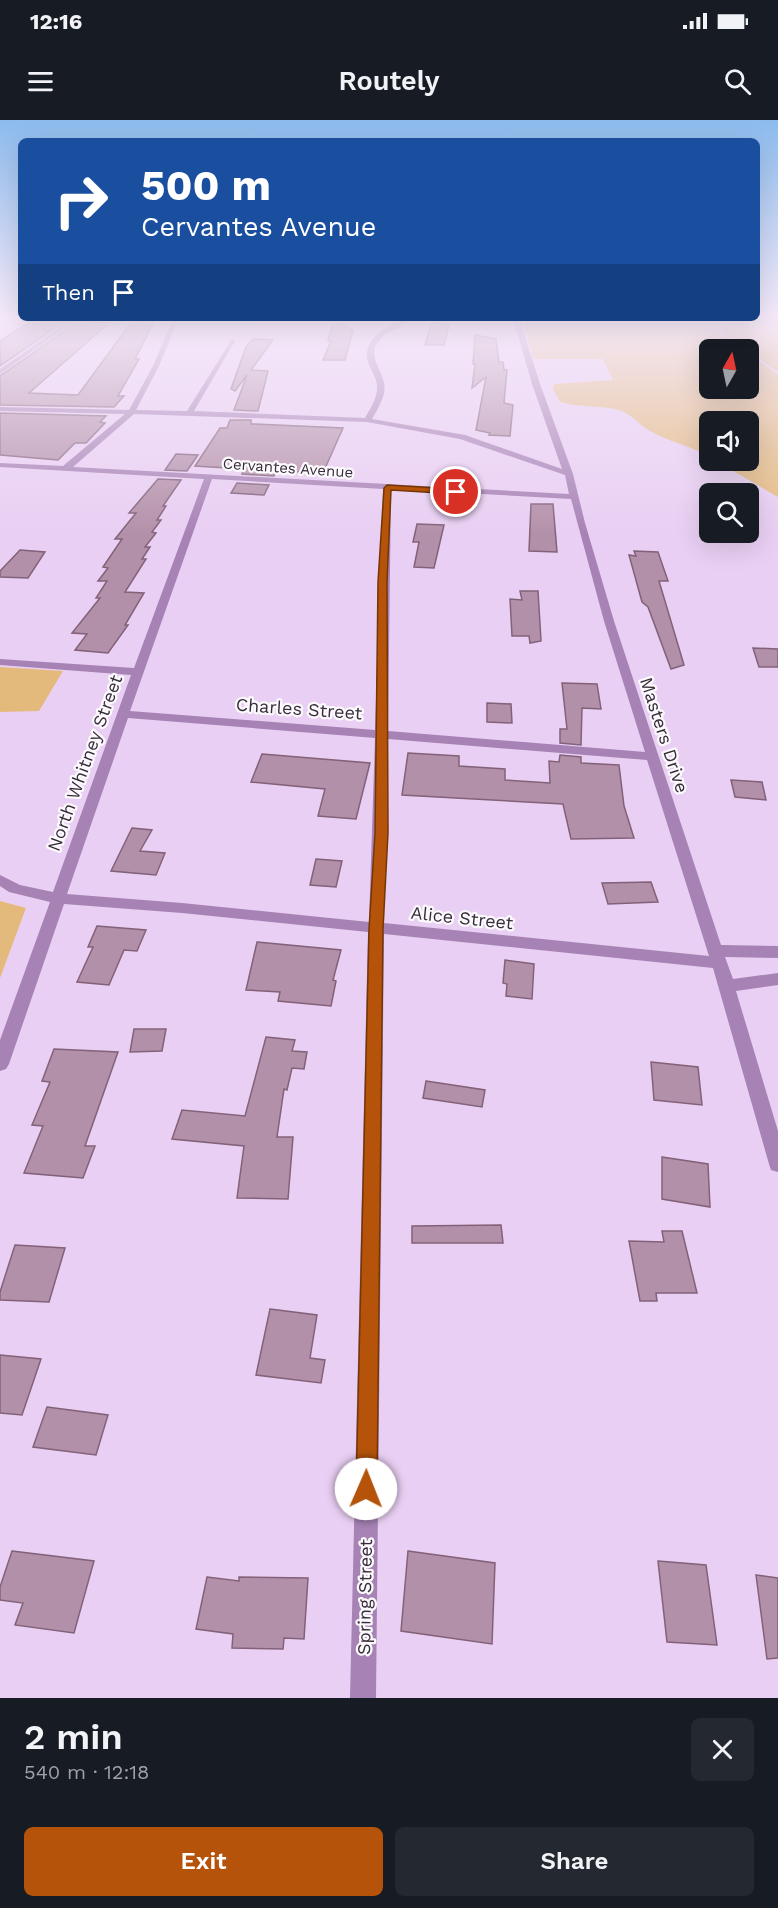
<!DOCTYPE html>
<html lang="en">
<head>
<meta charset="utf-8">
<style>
  :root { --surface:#171b24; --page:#242831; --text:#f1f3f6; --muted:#9ea1a6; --accent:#b45309 }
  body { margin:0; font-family:"Work Sans",sans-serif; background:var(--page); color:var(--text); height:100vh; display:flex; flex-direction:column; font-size:22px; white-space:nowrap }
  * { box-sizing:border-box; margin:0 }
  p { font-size:20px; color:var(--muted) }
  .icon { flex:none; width:33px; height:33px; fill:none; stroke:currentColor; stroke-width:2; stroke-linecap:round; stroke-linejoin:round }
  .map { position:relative; height:1578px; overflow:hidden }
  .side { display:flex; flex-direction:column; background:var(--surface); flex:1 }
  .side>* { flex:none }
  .top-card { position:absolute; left:18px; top:18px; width:742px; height:183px; border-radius:9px; box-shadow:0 6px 24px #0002; background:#1a4fa0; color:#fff; overflow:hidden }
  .needle { width:39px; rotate:9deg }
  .fabs { position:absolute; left:699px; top:219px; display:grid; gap:12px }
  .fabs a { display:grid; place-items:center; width:60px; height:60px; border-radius:9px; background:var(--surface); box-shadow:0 6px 24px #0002; font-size:30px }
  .pin { position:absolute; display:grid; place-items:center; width:51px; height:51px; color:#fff; margin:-26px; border:3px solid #fff; border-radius:50%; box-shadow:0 2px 6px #0007 }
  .me { position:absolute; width:66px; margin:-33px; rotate:1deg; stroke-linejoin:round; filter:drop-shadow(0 0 4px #0008) }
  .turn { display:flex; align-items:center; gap:21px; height:126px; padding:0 24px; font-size:27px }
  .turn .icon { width:78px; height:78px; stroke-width:2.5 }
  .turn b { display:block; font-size:42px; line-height:51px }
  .then { display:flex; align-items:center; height:57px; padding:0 24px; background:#0003; gap:12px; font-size:22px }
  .round { display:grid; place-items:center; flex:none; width:63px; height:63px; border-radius:9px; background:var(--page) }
  .summary { display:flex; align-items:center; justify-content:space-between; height:102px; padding:0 24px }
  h1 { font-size:36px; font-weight:600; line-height:45px }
  .button { display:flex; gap:12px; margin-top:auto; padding:12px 24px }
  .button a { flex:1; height:69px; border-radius:9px; background:var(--accent); color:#fff; font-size:24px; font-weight:600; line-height:69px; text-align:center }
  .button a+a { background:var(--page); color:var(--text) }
  .status { display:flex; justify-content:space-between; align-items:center; height:42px; padding:0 30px; background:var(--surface); direction:ltr }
  .status svg { height:16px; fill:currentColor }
  header { display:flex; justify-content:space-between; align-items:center; height:78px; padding:0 24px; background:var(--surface); font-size:27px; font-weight:600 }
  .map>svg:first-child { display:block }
  .green { fill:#e4ba7c }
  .building { fill:#b390a9; stroke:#826179; stroke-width:1.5 }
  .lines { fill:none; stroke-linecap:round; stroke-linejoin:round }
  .minor { fill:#a782b5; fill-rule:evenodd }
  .route { fill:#b45309; stroke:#753606; stroke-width:1.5 }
  .labels { text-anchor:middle; stroke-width:4.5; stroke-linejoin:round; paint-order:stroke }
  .far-street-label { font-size:15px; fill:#372d3a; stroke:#fcfafd }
  .street-label { font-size:18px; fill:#372d3a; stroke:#fcfafd }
</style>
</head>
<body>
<div class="status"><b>12:16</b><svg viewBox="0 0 49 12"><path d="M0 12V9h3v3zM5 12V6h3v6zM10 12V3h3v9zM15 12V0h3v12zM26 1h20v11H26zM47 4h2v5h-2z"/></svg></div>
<header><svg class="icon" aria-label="menu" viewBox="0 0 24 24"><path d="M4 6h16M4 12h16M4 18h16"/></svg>Routely<svg class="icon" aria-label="search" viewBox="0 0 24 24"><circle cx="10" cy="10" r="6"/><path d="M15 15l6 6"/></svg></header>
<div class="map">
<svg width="778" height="1578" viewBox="0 0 778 1578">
  <rect width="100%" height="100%" fill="#e9cff3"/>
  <g class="green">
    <path d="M758 194H778V252L720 211 734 198H758Z"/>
    <path d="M522 198H727L717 211 743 229 710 230V268H748L749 233 778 255V377L716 341 748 340V302H710L709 337C691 325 668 322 650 311 639 305 632 294 619 290 599 285 581 288 560 282L553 269 554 264 613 260 603 239H533Z"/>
    <path d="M0 547 63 551 39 591 0 592Z"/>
    <path d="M0 781 26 788 0 858Z"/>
  </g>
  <g class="building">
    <path d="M156 198 135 239H139L118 276H124L114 287 0 285V256L79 201 109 203 29 273 78 275 133 200Z"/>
    <path d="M34 199 65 201 0 246V221Z"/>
    <path d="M439 202 449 205 444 225H425L431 204Z"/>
    <path d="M344 204 353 210 345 240H323L331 221H328L332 205Z"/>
    <path d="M475 215 496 219 499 242H503L504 250H507L504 283 513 285 510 316 489 315 490 313 476 310 486 257 472 268 475 244H473Z"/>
    <path d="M253 219 273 220 251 250 268 251 258 291 234 290 247 255 235 271 231 269 246 227Z"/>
    <path d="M0 293 106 296 100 302 105 303 86 323H75L58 340 0 335Z"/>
    <path d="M230 300H251V304H255L343 308 323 353 276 351 274 356 242 354 244 349 195 346 220 308H227Z"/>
    <path d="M176 334 198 335 187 351 165 350Z"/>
    <path d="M158 359 181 360 163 386H166L157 400H161L152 412 156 413 145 427H150L142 439H146L125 472 144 473 125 505H128L108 533 75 530 87 514 72 513 100 478H96L107 461H98L108 448 103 447 122 419H115L136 393H129Z"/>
    <path d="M237 363 269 365 264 375 231 373Z"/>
    <path d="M531 384H553L557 432 529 431Z"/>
    <path d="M417 404 444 405 434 448 414 447 419 422H413Z"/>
    <path d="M20 430 45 432 28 458 0 457V451Z"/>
    <path d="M634 431 658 432 668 461H659L684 545 671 549 648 487 642 482 629 435 636 436Z"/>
    <path d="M520 471H538L541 521 530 523 529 516H512L510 479 522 480Z"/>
    <path d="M753 528 778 529V547H759Z"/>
    <path d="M562 563 597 564 601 589 582 588 581 625 560 623V609H567Z"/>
    <path d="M487 583 511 584 512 603 487 602Z"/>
    <path d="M408 633 459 636V646L505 649V660L550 663 549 641 559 642 560 635 581 637V643L619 645 624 686 634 718 571 719 563 684 402 675Z"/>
    <path d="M262 634 370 643 356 699 318 696 325 669 251 662Z"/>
    <path d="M731 660 762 662 766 680 735 677Z"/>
    <path d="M132 708 152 710 140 731 165 733 156 755 111 751Z"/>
    <path d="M316 739 342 741 336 767 310 765Z"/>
    <path d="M651 762 658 782 608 784 602 763Z"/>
    <path d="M97 806 146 810 137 831 124 830 109 865 77 862 93 827H88Z"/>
    <path d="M257 822 341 830 333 860 336 861 331 886 278 881 280 872 246 870Z"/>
    <path d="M505 840 534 844 532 879 506 876 507 864 503 863Z"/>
    <path d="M134 909H166L162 931 130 932Z"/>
    <path d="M266 917 295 920 292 931 307 932 304 949 292 948 287 970 284 969 277 1017H293L288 1079 237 1078 244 1026 172 1019 182 990 245 996Z"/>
    <path d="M54 929 118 932 85 1026H95L83 1058 24 1053 43 1006 32 1005 50 962 42 961Z"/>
    <path d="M651 942 698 947 702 985 654 980Z"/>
    <path d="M426 961 485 970 482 987 423 978Z"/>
    <path d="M662 1037 708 1044 710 1087 662 1079Z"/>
    <path d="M501 1105 503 1123H412V1106Z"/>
    <path d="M662 1111H682L697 1173H656L657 1181H640L629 1121 664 1122Z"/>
    <path d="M15 1125 65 1128 49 1182 0 1180V1172Z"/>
    <path d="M270 1189 317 1195 310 1238 325 1240 321 1263 256 1255Z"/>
    <path d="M0 1235 41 1239 22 1295 0 1293Z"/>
    <path d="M47 1287 108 1295 96 1335 33 1327Z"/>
    <path d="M12 1431 94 1441 74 1513 15 1505 23 1483 0 1480V1467Z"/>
    <path d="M408 1431 495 1443 492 1524 401 1511Z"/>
    <path d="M658 1441 706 1445 717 1525 667 1522Z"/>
    <path d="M756 1455 778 1458V1538L767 1539Z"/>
    <path d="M207 1457 239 1461V1457L308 1458 304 1519 284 1518 283 1529 232 1528 233 1514 196 1509Z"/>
  </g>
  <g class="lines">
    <g class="minor">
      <path d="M73 198H80L0 254V249Z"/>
      <path d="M173 198H179L159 246 136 290 187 291 232 219 235 221 194 291 365 298C370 289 377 279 377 268 378 257 368 248 367 237 365 214 398 198 417 198L384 215 375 227C372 242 381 249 384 263 387 275 378 288 372 299L465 315 562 349 532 264 513 198H519L540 264 573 354 585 403 614 501 721 825 778 826V838L725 837 733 859 778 853V865L736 871 778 1011V1052L771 1050 769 1044 713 848 384 814 376 1578H350L368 812 182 793 64 784 9 944 6 949 0 951V920L50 782 9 772 0 766V755L20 765 53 772 131 555 0 545V539L134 548 204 359 0 347V343L63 346 125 294 0 291V287L129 290 153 246ZM134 294 367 302 460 319 565 355 569 374 73 347ZM212 359 383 369 375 610 130 591ZM391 369 571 379 604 501 645 632 388 611ZM128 598 375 618 369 802 182 783 67 774ZM388 619 647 640 709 836 384 803Z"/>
    </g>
  </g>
  <linearGradient id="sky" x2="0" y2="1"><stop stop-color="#8cbbed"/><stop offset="0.47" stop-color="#f5e9fa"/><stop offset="1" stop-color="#f5e9fa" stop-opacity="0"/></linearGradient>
  <rect width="778" height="415" fill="url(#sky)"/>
  <path class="route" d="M387 365 456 369 460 372 456 374 391 370 387 462 388 713 383 809 377 1369 374 1377 366 1380 359 1377 356 1369 369 809 375 713 378 462 384 368Z"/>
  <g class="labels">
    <g class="far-street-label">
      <text transform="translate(288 348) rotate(4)" y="5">Cervantes Avenue</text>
    </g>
    <g class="street-label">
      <text transform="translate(299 589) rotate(4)" y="6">Charles Street</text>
      <text transform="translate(664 615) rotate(72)" y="6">Masters Drive</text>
      <text transform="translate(85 643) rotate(-70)" y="6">North Whitney Street</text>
      <text transform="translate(462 798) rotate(6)" y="6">Alice Street</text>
      <text transform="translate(365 1477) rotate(-89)" y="6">Spring Street</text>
    </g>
  </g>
</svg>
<div class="fabs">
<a><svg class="needle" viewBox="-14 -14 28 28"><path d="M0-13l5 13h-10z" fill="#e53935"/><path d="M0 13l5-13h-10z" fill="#9ea1a6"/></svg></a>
<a><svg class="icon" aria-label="sound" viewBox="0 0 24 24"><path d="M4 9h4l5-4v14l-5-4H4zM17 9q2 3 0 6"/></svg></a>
<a><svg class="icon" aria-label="search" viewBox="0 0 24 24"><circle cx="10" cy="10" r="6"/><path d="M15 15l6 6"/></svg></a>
</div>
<div class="pin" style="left:456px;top:372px;background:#d93025"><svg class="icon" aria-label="arrive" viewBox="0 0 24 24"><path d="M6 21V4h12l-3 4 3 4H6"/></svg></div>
<svg class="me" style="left:366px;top:1369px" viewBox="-20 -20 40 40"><circle r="19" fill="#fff"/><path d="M0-13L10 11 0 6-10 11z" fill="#b45309"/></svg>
<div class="top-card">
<div class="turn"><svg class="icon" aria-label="right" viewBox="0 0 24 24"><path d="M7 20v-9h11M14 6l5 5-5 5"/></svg><div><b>500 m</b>Cervantes Avenue</div></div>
<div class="then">Then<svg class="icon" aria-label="arrive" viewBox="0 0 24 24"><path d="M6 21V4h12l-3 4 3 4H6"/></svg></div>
</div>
</div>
<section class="side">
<div class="summary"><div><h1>2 min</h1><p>540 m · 12:18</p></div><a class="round"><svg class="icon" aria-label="close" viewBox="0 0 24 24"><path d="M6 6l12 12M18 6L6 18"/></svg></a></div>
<div class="button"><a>Exit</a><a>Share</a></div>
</section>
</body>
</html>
